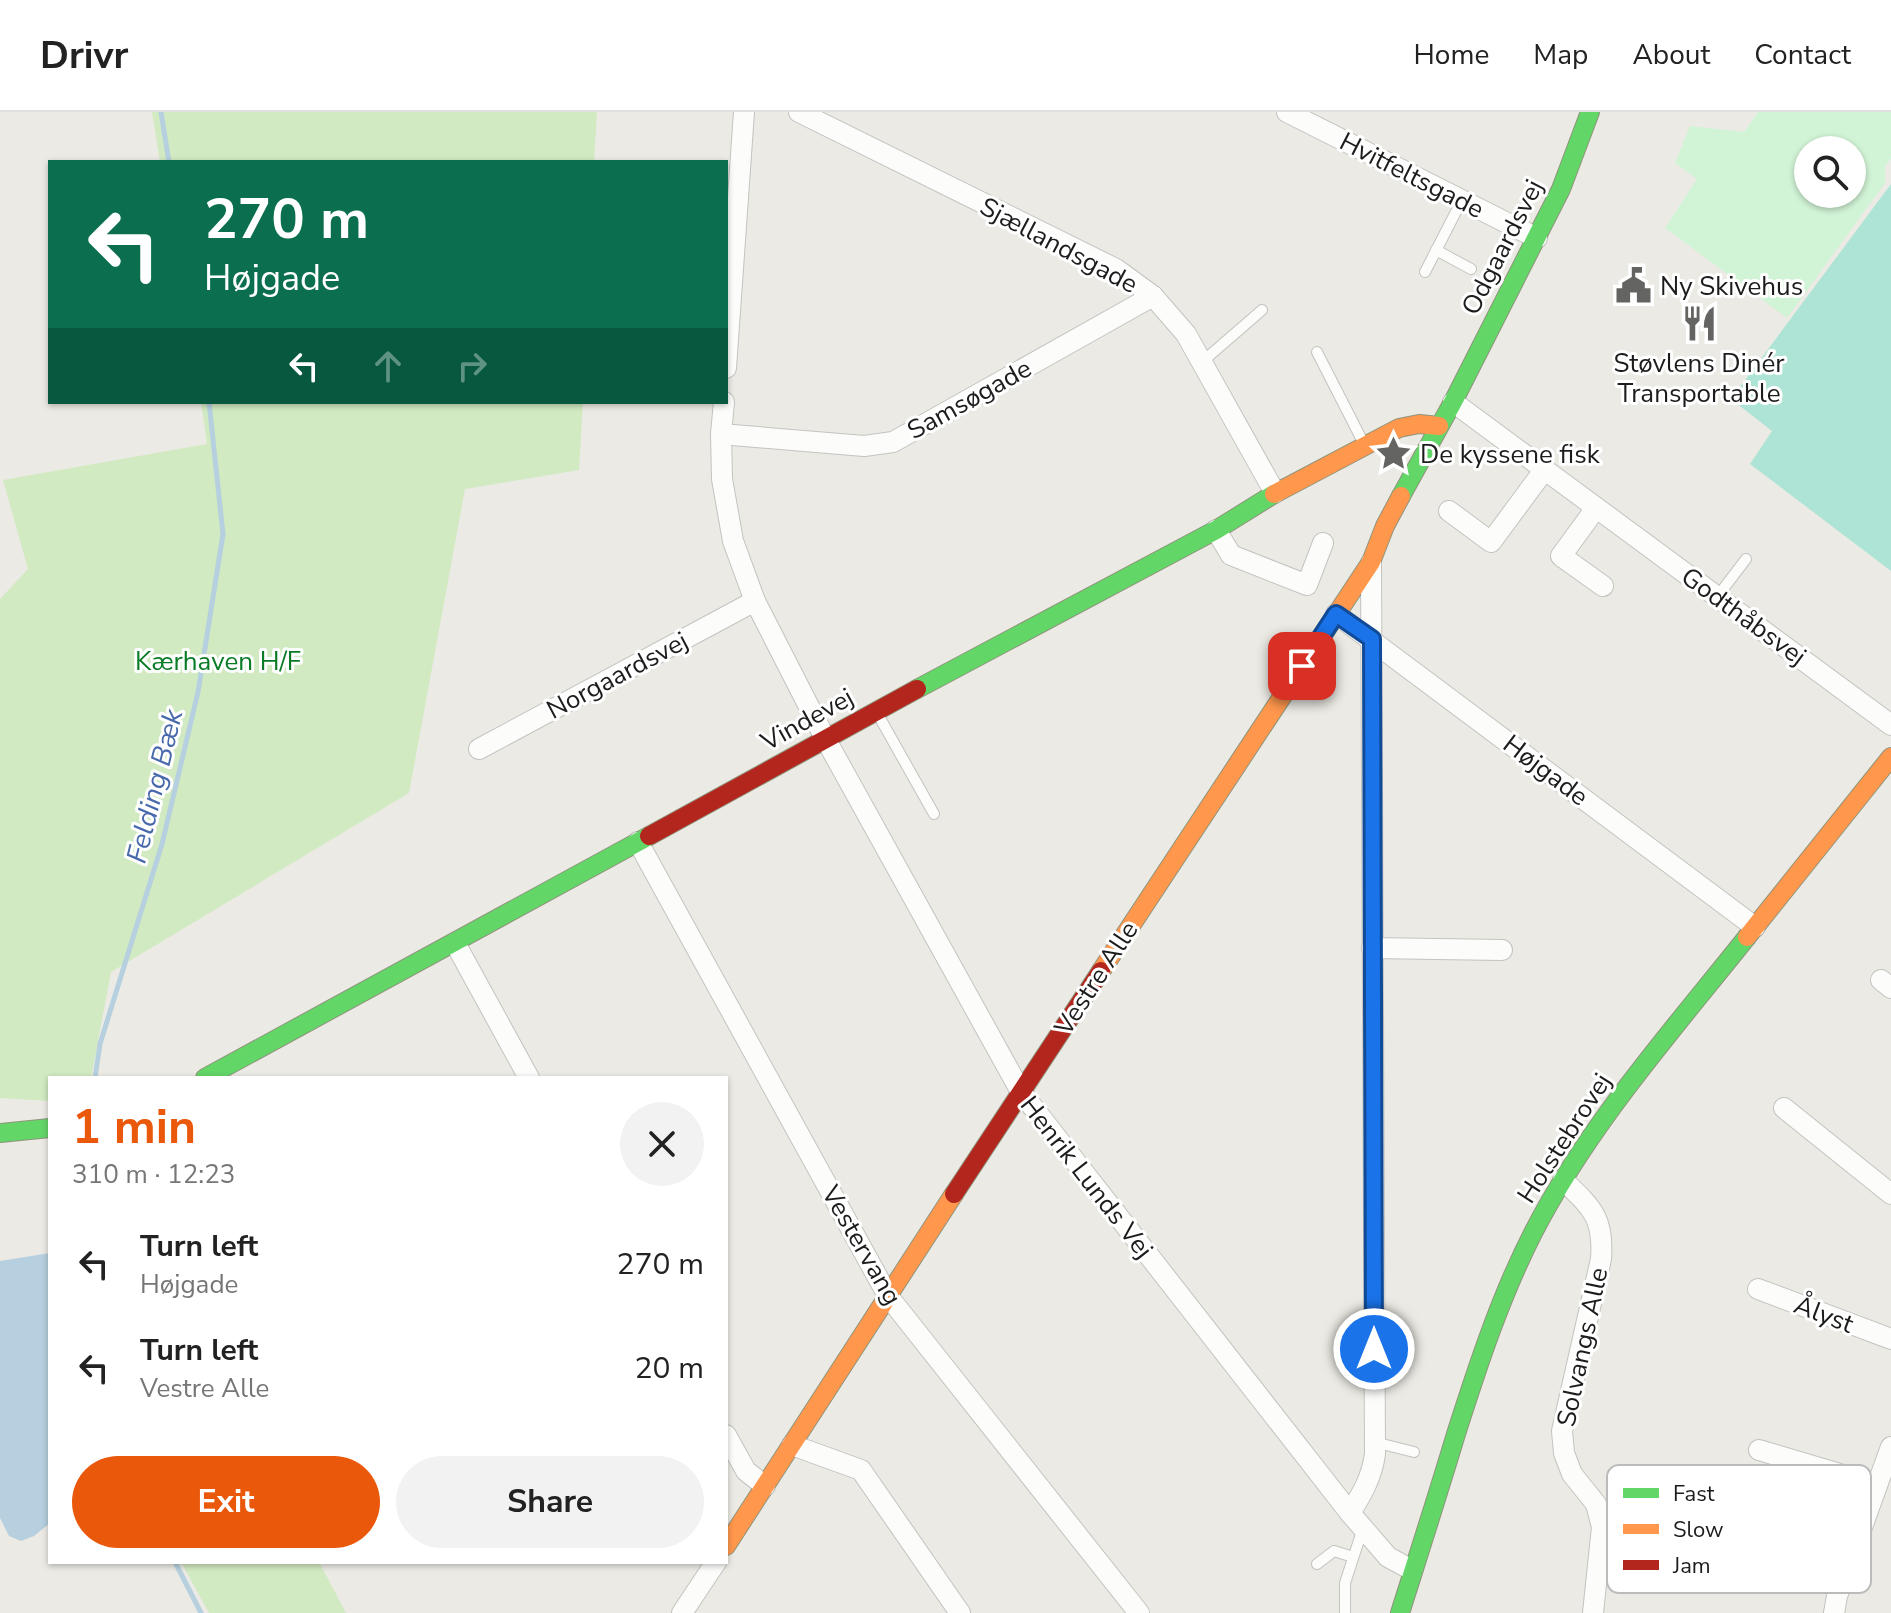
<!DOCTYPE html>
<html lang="en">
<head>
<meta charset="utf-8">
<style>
  :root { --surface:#fff; --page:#f2f2f2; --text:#222; --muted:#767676; --line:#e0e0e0; --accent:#ea580c }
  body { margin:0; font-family:"Nunito Sans",sans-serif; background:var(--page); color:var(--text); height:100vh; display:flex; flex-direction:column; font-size:30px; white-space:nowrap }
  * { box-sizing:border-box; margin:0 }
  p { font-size:26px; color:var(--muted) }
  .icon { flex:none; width:44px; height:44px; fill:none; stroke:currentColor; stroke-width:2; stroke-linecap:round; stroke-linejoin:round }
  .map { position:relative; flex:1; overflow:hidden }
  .drawer { position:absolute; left:48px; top:964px; width:680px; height:488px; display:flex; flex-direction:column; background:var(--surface); border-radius:0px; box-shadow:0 2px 6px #0004 }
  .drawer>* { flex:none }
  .guide { position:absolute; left:48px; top:48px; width:680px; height:244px; border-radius:0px; box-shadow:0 2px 6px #0004; background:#0b6e4f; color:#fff; overflow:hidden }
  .controls { position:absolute; left:1794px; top:24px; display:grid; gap:16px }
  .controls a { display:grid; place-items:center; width:72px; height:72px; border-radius:50%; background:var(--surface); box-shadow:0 2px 6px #0004; font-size:40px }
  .pin { position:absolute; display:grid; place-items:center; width:68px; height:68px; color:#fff; margin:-34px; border-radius:16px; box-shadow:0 4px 12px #0006 }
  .me { position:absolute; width:88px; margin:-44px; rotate:0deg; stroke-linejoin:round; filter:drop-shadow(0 0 6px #0008) }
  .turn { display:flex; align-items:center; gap:28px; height:168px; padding:0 24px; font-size:36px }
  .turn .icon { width:104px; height:104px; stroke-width:2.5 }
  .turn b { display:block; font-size:56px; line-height:68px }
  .lanes { display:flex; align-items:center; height:76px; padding:0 24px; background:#0003; justify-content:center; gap:40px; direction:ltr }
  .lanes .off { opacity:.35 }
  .round { display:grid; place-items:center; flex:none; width:84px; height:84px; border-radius:42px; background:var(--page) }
  .head { display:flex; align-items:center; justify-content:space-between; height:136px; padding:0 24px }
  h1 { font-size:48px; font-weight:700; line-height:60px; color:var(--accent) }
  .action { display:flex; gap:16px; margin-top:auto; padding:16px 24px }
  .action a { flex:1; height:92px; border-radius:48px; background:var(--accent); color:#fff; font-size:32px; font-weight:700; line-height:92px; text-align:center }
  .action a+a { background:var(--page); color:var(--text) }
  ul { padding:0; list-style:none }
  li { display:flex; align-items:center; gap:24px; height:104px; padding:0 24px }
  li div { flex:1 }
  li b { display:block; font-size:30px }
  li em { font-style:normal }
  header { display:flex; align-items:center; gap:48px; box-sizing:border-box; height:112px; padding:0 40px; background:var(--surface); border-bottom:2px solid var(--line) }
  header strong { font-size:38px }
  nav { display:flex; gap:44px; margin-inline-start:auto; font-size:28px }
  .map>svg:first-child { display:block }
  .grass { fill:#d1eac1 }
  .park { fill:#d1f3d6; fill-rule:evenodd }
  .pitch { fill:#aee4d5 }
  .water { fill:#b6d0df }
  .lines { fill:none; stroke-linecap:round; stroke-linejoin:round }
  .stream { stroke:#b6d0df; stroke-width:5 }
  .lane-casing { stroke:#c3c3c0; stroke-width:12 }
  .street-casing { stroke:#c3c3c0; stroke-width:22 }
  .fast-casing { stroke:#8f947c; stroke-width:20 }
  .slow-casing { stroke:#8f947c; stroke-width:20 }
  .jam-casing { stroke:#8f947c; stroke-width:20 }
  .lane { stroke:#fcfcfb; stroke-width:10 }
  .street { stroke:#fcfcfb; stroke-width:20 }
  .fast { stroke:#63d668; stroke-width:18 }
  .slow { stroke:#ff974d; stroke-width:18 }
  .jam { stroke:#b3261e; stroke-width:18 }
  .route-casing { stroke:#114b97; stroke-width:20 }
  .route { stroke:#1a73e8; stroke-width:14 }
  .labels { text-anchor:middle; stroke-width:6; stroke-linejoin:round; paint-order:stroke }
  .street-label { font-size:26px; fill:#1c1c1c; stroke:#fff }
  .poi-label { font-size:26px; fill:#1c1c1c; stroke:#fff; text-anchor:start }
  .park-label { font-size:26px; fill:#097b25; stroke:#fff }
  .water-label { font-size:28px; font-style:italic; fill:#4769ac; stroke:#fff }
  .key { fill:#fff; stroke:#bbb; stroke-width:2 }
  .key-label { font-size:22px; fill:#1c1c1c }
</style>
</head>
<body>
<header>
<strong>Drivr</strong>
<nav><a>Home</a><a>Map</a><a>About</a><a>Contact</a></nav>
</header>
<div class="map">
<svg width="1891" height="1501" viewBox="0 0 1891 1501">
  <rect width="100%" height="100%" fill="#ebeae4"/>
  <g class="grass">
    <path d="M152 0H597L594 50H160Z"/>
    <path d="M201 290H583L579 358 465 377 409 681 111 860 91 966H50V989L0 986V487L28 457 3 368 207 332Z"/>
    <path d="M181 1450H319L346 1501H209Z"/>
  </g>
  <path class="park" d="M1758 0H1891V46L1885 55V71L1787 206 1665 116 1697 67 1675 51 1690 14 1744 20ZM1808 38H1852V82H1808Z"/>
  <path class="pitch" d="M1891 72V459L1750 352 1772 319 1731 287Z"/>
  <path class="water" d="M50 1141V1411L34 1424 21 1429 9 1424 0 1406V1149Z"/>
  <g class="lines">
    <g class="stream">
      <path d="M161 0 169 50"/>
      <path d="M95 966 100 932 162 732 198 580 223 422 209 290"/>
      <path d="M175 1450 201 1501"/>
    </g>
    <defs>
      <g id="lane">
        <path d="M1436 138 1471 157"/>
        <path d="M1425 160 1462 88"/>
        <path d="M1317 240 1364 332"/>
        <path d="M1202 250 1262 198"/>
        <path d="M1717 485 1746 447"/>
        <path d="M876 599 934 702"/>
        <path d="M1374 1330 1414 1340"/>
        <path d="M1317 1452 1334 1439 1353 1445"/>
        <path d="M1345 1501V1471L1363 1416"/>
      </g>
      <g id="street">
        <path d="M799 0 1116 157 1153 184 1186 222 1275 381"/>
        <path d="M1287 0 1537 126"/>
        <path d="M726 256 744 0"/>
        <path d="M724 290 721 322 722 367 733 429 755 489 825 626 1021 980 1350 1401 1388 1445 1412 1458"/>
        <path d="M1453 290 1891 613"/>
        <path d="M721 322 864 334 893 330 1153 184"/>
        <path d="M1596 396 1561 444 1603 474"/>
        <path d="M1449 399 1491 430 1545 357"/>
        <path d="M1216 418 1231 443 1307 473 1323 431"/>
        <path d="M1336 502 1755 815"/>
        <path d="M479 637 755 489"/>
        <path d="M638 730 888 1184 1139 1501"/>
        <path d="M455 831 529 966"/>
        <path d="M1372 836 1502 838"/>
        <path d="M1881 868 1891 876"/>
        <path d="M1784 996 1891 1082"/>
        <path d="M1563 1068C1592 1096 1604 1105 1601 1147L1562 1319 1564 1341 1572 1362 1596 1392 1602 1415 1593 1501"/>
        <path d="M1758 1177 1891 1227"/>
        <path d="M726 1323 746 1359 765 1374"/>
        <path d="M792 1333 861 1358 960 1501"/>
        <path d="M1759 1338 1877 1373"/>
        <path d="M1350 1401C1362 1382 1372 1365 1375 1342L1371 451"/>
        <path d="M682 1501 716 1450"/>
        <path d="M1834 1501 1837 1484 1891 1335"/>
      </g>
      <g id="fast">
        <path d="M1401 384 1453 290 1561 77 1590 0"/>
        <path d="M917 577 1216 418 1274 382"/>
        <path d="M205 966 649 724"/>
        <path d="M0 1021 50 1016"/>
        <path d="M1400 1501C1419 1441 1438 1382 1456 1322 1478 1253 1501 1183 1534 1119 1590 1011 1672 919 1747 825"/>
      </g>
      <g id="slow">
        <path d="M1274 382 1399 316 1419 312 1439 314"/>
        <path d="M1747 825 1891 645"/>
        <path d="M1101 859 1371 450 1385 414 1401 384"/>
        <path d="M726 1434 954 1082"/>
      </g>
      <g id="jam">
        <path d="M649 724 917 577"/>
        <path d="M954 1082 1101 859"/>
      </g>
    </defs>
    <use href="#lane" class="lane-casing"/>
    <use href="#street" class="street-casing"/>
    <use href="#fast" class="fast-casing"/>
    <use href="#slow" class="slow-casing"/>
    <use href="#jam" class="jam-casing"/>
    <use href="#lane" class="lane"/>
    <use href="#street" class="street"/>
    <use href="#fast" class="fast"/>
    <use href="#slow" class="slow"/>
    <use href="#jam" class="jam"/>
  </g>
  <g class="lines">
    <defs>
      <path id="route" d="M1302 554 1336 502 1372 527 1374 1237"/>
    </defs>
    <use href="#route" class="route-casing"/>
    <use href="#route" class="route"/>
  </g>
  <defs>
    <symbol id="civic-bare" viewBox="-9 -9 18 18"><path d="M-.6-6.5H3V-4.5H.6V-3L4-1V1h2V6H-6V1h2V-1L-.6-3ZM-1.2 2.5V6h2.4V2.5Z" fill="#646462" stroke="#fff" stroke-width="2.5" paint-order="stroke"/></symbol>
    <symbol id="restaurant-bare" viewBox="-9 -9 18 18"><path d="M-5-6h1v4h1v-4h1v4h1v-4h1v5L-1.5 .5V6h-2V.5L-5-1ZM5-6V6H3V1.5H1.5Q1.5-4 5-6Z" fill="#646462" stroke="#fff" stroke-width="2.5" paint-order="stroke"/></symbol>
    <symbol id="sight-bare" viewBox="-9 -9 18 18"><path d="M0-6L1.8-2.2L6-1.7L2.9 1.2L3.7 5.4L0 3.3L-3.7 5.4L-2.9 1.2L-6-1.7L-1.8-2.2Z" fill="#646462" stroke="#fff" stroke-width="2.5" paint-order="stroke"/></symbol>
  </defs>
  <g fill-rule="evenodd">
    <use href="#civic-bare" x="1608" y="148" width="51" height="51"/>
    <use href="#restaurant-bare" x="1674" y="186" width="51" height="51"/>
    <use href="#sight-bare" x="1368" y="316" width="51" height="51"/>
  </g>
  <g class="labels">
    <g class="street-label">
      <text transform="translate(1412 63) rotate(27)" y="9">Hvitfeltsgade</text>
      <text transform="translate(1059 133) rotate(28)" y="9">Sjællandsgade</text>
      <text transform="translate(1502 135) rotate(-63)" y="9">Odgaardsvej</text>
      <text transform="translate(969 287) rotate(-29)" y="9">Samsøgade</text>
      <text transform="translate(1744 504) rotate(36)" y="9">Godthåbsvej</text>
      <text transform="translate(617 563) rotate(-28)" y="9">Norgaardsvej</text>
      <text transform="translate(807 607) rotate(-29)" y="9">Vindevej</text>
      <text transform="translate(1546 658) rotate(37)" y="9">Højgade</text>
      <text transform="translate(1096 866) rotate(-57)" y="9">Vestre Alle</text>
      <text transform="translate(1564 1026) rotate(-57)" y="9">Holstebrovej</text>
      <text transform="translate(1087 1065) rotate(52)" y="9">Henrik Lunds Vej</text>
      <text transform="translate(862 1133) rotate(60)" y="9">Vestervang</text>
      <text transform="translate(1824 1202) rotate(21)" y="9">Ålyst</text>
      <text transform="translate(1582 1235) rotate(-78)" y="9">Solvangs Alle</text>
    </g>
    <g class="poi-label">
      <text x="1660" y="183">Ny Skivehus</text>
      <text x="1699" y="260" text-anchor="middle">Støvlens Dinér<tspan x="1699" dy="30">Transportable</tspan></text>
      <text x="1420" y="351">De kyssene fisk</text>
    </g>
    <g class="park-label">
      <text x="218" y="558">Kærhaven H/F</text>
    </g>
    <g class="water-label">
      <text transform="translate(154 674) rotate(-76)" y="10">Felding Bæk</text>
    </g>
  </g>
  <rect x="1607" y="1353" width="264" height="128" rx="12" class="key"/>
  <rect x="1623" y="1376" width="36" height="10" fill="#63d668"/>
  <rect x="1623" y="1412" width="36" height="10" fill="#ff974d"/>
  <rect x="1623" y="1448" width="36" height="10" fill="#b3261e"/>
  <g class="key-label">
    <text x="1673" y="1389">Fast</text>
    <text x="1673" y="1425">Slow</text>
    <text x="1673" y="1461">Jam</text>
  </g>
</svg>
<div class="controls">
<a><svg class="icon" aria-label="search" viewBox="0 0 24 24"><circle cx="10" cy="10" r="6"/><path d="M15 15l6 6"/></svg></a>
</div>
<div class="pin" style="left:1302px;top:554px;background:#d93025"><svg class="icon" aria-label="arrive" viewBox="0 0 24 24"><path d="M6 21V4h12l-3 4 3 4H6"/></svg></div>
<svg class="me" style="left:1374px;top:1237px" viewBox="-20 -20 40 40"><circle r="17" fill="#1a73e8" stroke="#fff" stroke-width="3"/><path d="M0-11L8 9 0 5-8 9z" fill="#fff"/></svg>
<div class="guide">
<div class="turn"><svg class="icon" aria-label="left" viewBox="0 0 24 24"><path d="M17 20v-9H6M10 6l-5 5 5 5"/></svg><div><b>270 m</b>Højgade</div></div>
<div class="lanes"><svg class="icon" aria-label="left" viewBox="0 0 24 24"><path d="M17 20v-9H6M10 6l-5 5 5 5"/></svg><svg class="icon off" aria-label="ahead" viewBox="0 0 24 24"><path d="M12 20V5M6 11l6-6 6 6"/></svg><svg class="icon off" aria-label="right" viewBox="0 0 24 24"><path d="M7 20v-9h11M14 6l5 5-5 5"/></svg></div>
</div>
<section class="drawer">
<div class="head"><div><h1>1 min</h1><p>310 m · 12:23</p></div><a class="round"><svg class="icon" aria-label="close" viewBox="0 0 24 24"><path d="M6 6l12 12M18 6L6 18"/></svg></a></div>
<ul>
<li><svg class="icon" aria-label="left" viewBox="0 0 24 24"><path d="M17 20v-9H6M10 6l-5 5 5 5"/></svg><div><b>Turn left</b><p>Højgade</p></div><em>270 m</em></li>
<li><svg class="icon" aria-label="left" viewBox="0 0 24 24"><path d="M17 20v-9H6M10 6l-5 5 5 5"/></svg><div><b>Turn left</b><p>Vestre Alle</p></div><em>20 m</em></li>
</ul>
<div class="action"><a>Exit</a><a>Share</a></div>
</section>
</div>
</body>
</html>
